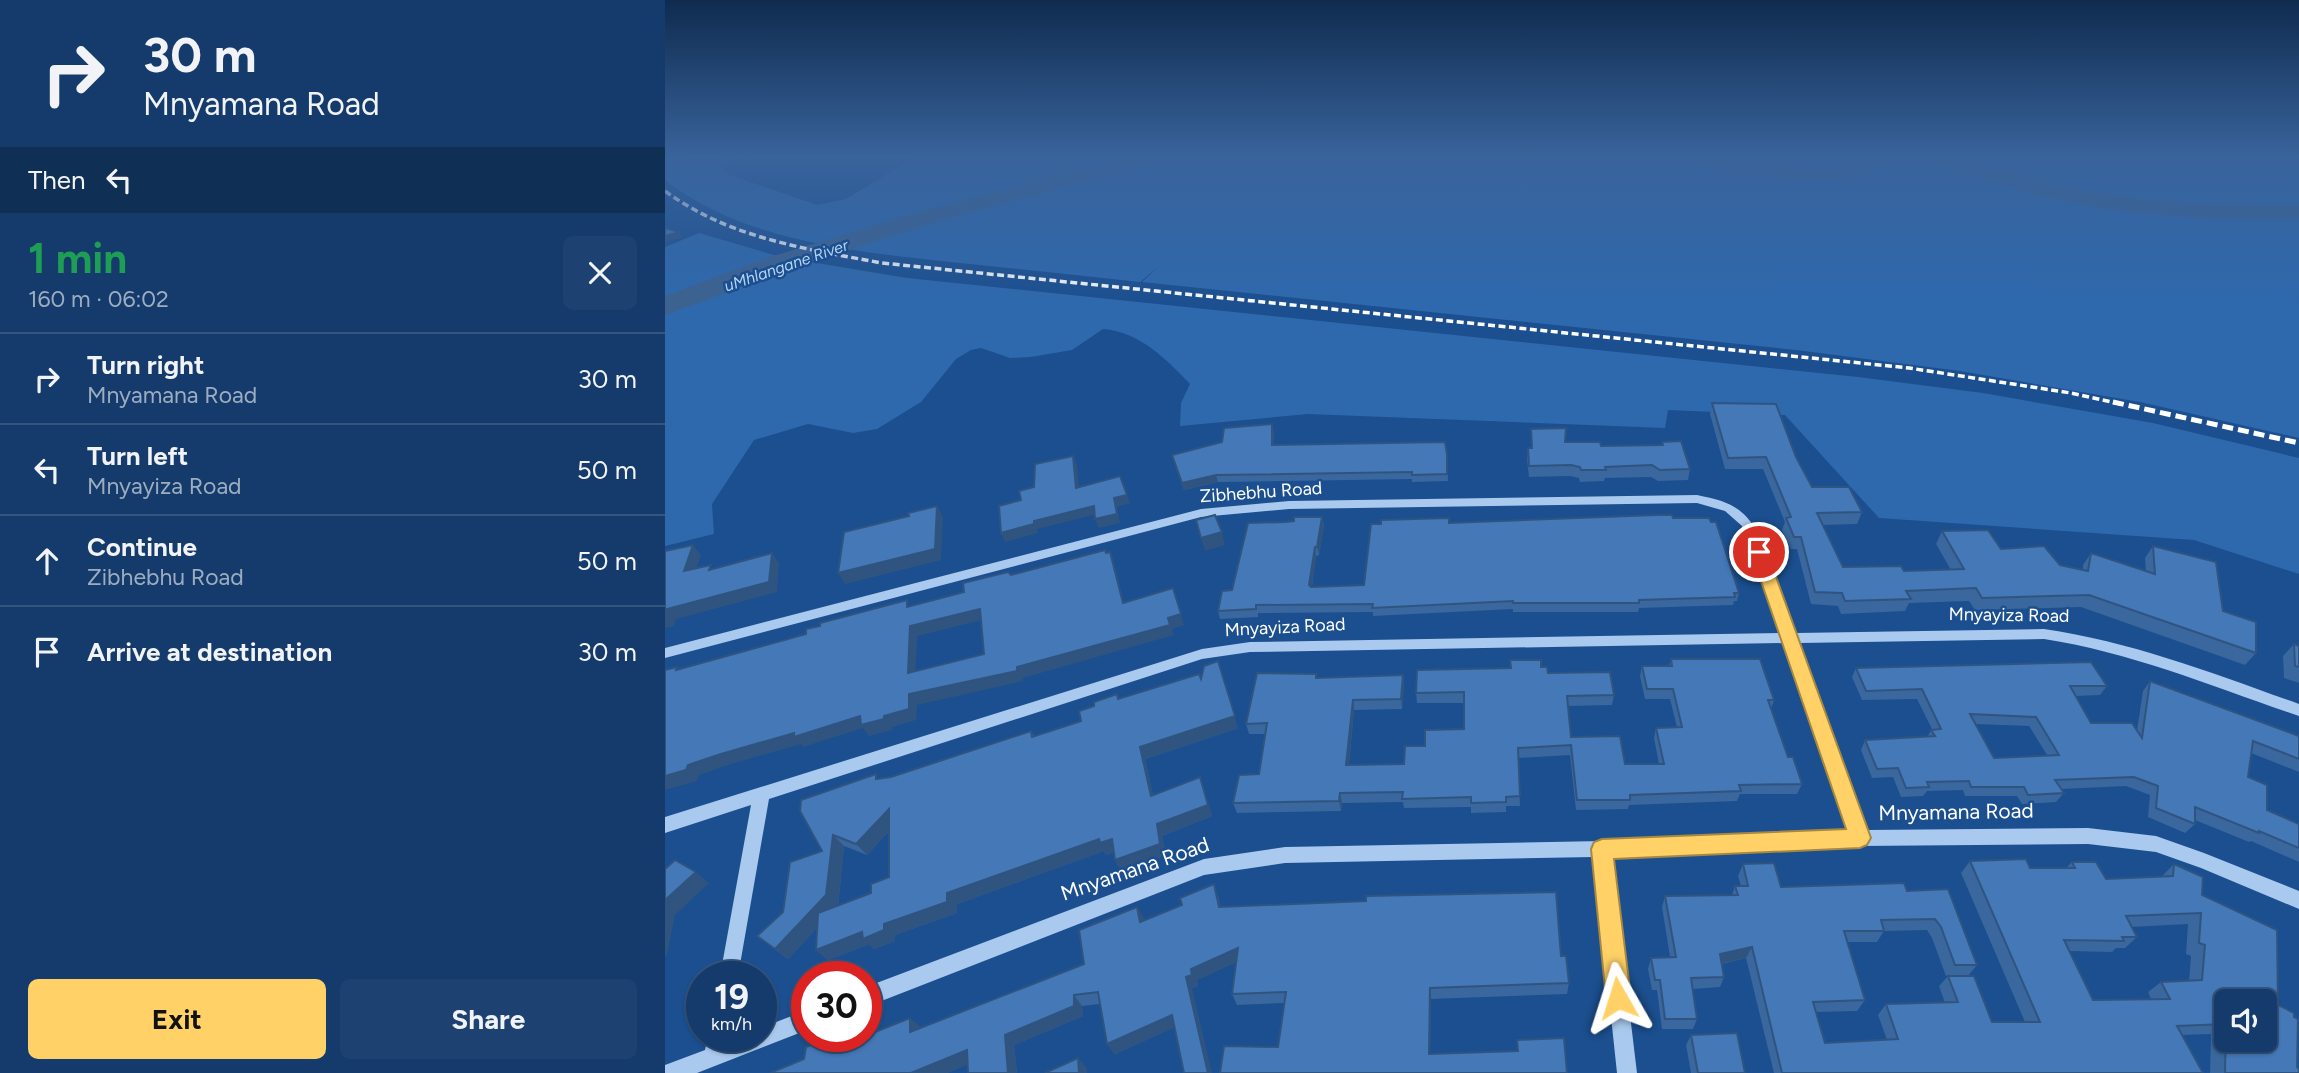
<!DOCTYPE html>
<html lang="en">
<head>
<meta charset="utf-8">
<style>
  :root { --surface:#143b6b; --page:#1d4271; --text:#f1f3f6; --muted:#9dadc1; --line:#33557e; --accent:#ffd166 }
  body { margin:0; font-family:Figtree,sans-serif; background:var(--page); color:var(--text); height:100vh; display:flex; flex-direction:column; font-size:26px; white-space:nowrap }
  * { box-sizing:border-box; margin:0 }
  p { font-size:23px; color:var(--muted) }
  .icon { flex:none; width:38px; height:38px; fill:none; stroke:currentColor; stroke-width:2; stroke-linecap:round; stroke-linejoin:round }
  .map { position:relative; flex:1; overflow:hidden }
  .details { display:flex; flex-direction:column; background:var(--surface); width:665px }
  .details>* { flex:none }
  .guide { background:#143b6b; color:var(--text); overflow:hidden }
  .buttons { position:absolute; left:1549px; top:989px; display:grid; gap:14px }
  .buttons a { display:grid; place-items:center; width:63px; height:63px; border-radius:10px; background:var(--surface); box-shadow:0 2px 5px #0004,0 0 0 2px var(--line); font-size:35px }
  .speed { position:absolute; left:21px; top:961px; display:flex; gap:14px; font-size:35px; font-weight:700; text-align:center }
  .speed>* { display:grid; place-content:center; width:91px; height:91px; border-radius:50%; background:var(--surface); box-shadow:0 2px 5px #0004,0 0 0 2px var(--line); line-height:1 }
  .speed small { font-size:18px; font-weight:400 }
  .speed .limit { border:10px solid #d22; background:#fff; color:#111 }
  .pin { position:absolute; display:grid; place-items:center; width:60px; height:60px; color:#fff; margin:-30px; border:4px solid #fff; border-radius:50%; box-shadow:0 2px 7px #0007 }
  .me { position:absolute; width:77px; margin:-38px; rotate:354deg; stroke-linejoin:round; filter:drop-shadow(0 0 5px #0008) }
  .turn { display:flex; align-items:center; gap:24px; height:147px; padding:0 28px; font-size:32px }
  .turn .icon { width:91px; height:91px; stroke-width:2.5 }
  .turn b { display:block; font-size:49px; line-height:60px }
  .then { display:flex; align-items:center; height:66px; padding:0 28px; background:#0003; gap:14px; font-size:26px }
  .round { display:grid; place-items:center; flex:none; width:74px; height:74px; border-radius:10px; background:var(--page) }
  .headline { display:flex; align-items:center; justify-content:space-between; height:119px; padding:0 28px }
  h1 { font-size:42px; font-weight:700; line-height:52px; color:#1e9e55 }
  .primary-button { display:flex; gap:14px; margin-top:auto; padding:14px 28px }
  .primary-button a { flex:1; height:80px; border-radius:10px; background:var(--accent); color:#111; font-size:28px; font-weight:700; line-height:80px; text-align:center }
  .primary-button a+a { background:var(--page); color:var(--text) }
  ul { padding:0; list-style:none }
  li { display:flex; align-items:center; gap:21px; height:91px; padding:0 28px; border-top:2px solid var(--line) }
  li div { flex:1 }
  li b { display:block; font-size:26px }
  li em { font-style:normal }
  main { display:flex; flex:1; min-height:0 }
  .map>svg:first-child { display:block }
  .green { fill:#2e69ad }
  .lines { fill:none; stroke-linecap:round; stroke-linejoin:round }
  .river { fill:#3c6290; fill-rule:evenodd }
  .minor { fill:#a9c9ee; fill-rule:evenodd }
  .rail-far1 { stroke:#fff; stroke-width:3.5; stroke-dasharray:7 3.5; stroke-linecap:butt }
  .rail { stroke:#fff; stroke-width:5; stroke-dasharray:11 5; stroke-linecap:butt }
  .wall { fill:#3a679d; fill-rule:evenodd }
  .shaded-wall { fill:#305480 }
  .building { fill:#4478b7; stroke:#305480; stroke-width:2; fill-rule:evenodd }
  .route { fill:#ffd166; stroke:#a68842; stroke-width:2 }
  .labels { text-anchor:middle; stroke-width:5; stroke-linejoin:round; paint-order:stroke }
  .far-water-label { font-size:16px; font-style:italic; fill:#b5d3f5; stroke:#1b4f8f }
  .street-label { font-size:18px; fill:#fff; stroke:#1b4f8f }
  .near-street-label { font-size:21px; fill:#fff; stroke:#1b4f8f }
</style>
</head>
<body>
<main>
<section class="details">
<div class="guide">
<div class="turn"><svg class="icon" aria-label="right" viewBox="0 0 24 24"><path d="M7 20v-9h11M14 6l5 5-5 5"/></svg><div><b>30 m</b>Mnyamana Road</div></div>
<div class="then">Then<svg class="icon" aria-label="left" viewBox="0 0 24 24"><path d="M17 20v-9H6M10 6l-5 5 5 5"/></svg></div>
</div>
<div class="headline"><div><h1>1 min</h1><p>160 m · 06:02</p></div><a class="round"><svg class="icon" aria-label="close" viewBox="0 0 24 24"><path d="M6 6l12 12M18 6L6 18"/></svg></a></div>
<ul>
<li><svg class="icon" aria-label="right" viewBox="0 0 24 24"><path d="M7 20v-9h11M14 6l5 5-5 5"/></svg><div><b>Turn right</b><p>Mnyamana Road</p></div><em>30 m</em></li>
<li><svg class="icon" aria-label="left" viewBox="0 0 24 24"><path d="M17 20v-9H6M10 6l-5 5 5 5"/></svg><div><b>Turn left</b><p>Mnyayiza Road</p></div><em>50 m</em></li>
<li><svg class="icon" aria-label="ahead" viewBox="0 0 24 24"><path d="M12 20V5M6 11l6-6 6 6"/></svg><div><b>Continue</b><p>Zibhebhu Road</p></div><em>50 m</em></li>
<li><svg class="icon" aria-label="arrive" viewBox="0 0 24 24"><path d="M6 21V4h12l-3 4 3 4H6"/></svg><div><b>Arrive at destination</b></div><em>30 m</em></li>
</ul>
<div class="primary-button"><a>Exit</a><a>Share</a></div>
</section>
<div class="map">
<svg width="1634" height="1073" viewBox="0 0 1634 1073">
  <rect width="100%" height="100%" fill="#1b4f8f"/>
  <g class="green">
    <path d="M0 156H21L24 161 53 162V156H90L54 163 62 174 152 205 181 199 252 156H1634V438L1475 402 1295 371 1131 350 477 282 493 267 475 282C418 276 362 270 305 264 204 253 83 245 0 180Z"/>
    <path d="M34 233 116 257 242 278 1193 377 1318 393 1488 423 1634 458V574L1529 540 1214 518 1120 415 1003 410 1000 428 643 414 515 426 516 403 525 384C501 359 475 332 438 329L407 350 366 357 345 358 316 348 306 350 291 359 256 402 212 429 188 433 143 424 89 440 47 504 49 534 0 546V247Z"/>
  </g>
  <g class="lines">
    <g class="river">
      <path d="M462 156H495L492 161 264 224 122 270 0 315V296L102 258 246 214Z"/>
      <path d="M1021 156H1056L1073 160 1164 166 1176 165 1200 156H1229L1226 161 1188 177 1164 180 1072 174 1024 161Z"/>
      <path d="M1258 156C1310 152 1358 179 1409 188 1483 203 1559 205 1634 205V219C1546 221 1459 216 1374 195 1335 186 1299 170 1261 161Z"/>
    </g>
    <g class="minor">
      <path d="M1032 495C1061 501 1076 505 1092 531L1131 633 1379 629C1468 642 1550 674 1634 704V716C1548 687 1469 653 1379 639L1135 643 1201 830 1423 828 1491 836 1539 853 1634 891V909L1536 868 1491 852 1423 844 1195 846 946 857 972 1073H952L929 857 620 863 539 875 201 1007V987L539 859 620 847 937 841 1184 831 1121 643 585 652 537 659 104 799 73 976H55L86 805 0 833V817L537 649 585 642 1118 633 1077 526 1060 511 1032 503 624 509 536 517 0 658V648L536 509 624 501Z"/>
      <path d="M142 1010V1030L32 1073H0V1065L40 1050 43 1036H63L62 1041 75 1036H96V1028Z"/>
    </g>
    <path class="rail-far1" d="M0 191C64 238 141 249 217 263L1244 368 1406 393 1456 404"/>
    <path class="rail" d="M1448 402 1634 443"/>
  </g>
  <g class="wall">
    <path d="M1047 403 1131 457 1147 487 1197 512 1192 524 1158 525 1178 567 1239 571 1286 570 1271 544 1277 531 1336 549 1395 565 1418 570V565L1426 553 1481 571 1480 558 1488 546 1558 611 1591 653 1580 665 1416 607 1310 610 1304 601 1244 603 1240 611 1176 614 1173 606 1146 604 1132 549H1126L1117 530 1120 522 1098 469H1060L1045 414Z"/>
    <path d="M866 429 900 442 936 446 997 445V442L1025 469 1023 480 993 481 986 477 940 478 939 481 915 482 914 478 905 476 864 477 862 459 863 448H866Z"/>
    <path d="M609 431 608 445 782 454 783 481 747 482V479L553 482 519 490 507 455Z"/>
    <path d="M657 517 659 525 654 555 651 556 647 587 699 585 784 523 1008 518 1074 593 1072 601H1069L1068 605 974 608 973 612H848V609L708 616V612L593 613V617L555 619 553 611 620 522Z"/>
    <path d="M1629 644 1634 646V683L1619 678 1618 656Z"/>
    <path d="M1006 659 1109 700 1106 709 1123 757 1137 784 1132 794H1075L1072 801 964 805 963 809 911 810 905 755 853 758 855 806H841V812L806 813V807L739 808 738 802 677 803 676 811 572 813 568 803 594 774 601 734H584L581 724 651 674 652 678 738 675 739 685 737 709 689 710 684 765 739 764 760 746 799 729V703H752L751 693 845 668V660L876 667 883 673 949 695 947 705 903 706 906 737 960 764H994L989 738 991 728 1012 727 1005 699H980L975 676 977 666H1004Z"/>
    <path d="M1191 668 1442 686 1435 695 1410 696 1426 723 1472 730 1478 691 1485 681 1634 736V772L1586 753 1583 777 1602 810 1634 824V862L1586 841 1584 842 1530 820V824L1520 833 1483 817 1485 795 1461 786 1396 789 1399 793 1391 802 1357 804 1352 796H1300L1298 790 1262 791 1258 796 1236 797 1228 777 1207 778 1196 750 1200 740 1262 737 1267 729 1252 699 1197 700 1187 677ZM1310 724 1364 726 1382 755 1329 758Z"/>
    <path d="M536 679 573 728 480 759 488 795 535 777 547 816 497 836 501 855 456 871 450 860 449 852 441 855 439 851 292 904V913L230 935V941L209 949 204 944 163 960 151 950 152 928 123 959 92 936 118 912 157 851 135 811 215 779 226 777 366 731 369 736 416 721 429 706 452 694 454 698ZM224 831V877L206 893 173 906 179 846 202 855Z"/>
    <path d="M1305 861 1365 868H1401L1407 862 1441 879 1496 877 1509 864 1537 895 1613 1005 1634 1073H1545L1546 1034 1517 1035 1538 1073H1109L1081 958 1057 964 1059 977 1055 987 1027 989 1032 1019 1028 1029H997L992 990H987L983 969 986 958 1005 957 997 907 1000 896 1067 895 1070 886H1076L1073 876 1078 864 1116 887 1242 891 1312 965 1303 976 1327 1022H1360L1296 873ZM1523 924 1521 954 1526 956 1524 981 1496 982 1483 992 1486 999 1428 1000 1404 951 1447 952 1451 948H1460L1472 937 1466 927ZM1262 930 1267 938 1281 976H1283L1274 986 1280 1003 1221 1004 1213 1015 1222 1040 1160 1043 1151 1012 1192 1011 1200 1000 1182 942H1212L1219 931Z"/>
    <path d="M553 896 556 907 896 956 904 983 902 994 766 999 765 1054 852 1051V1040L902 1073 613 1047 619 1003 572 1005 567 994 571 962 532 980 533 986 527 988 510 1027 450 1054 442 1044 435 1004 417 1006 418 1016 349 1045 352 1073H303V1064L282 1073 193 1039 256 1028 419 964 472 907 479 921Z"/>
    <path d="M1026 1035 1080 1073H1026L1021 1045Z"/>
  </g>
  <g class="shaded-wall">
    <path d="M77 156H117L80 161Z"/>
    <path d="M14 232 17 238 0 242V236Z"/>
    <path d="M607 424 609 431 608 452 607 445Z"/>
    <path d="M408 456 412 465 415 496 411 488Z"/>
    <path d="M551 475 553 482 519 490 517 483Z"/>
    <path d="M462 495 465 503 452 507 455 523 434 528 430 519 449 498Z"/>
    <path d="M272 506 278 517 276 560 180 584 173 573Z"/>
    <path d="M429 506 432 514 372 529 373 533 340 542 336 533 369 521Z"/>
    <path d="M657 517 659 525 654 555 652 547Z"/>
    <path d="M557 532 560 545 540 551 536 538Z"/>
    <path d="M28 545 36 555 27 581 19 571Z"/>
    <path d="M650 547 651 556 646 593 644 585Z"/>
    <path d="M445 552 449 563 462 614 458 603Z"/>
    <path d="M107 553 114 563 112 592 11 619 9 626 0 628V614L2 609Z"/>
    <path d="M508 588 519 625 507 629 509 635 358 678V681L252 705 251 720 227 727V730L204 736 198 728 138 747 136 744 66 764 34 775 32 781 0 790V776L23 765 56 754 195 716H219L244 694 352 667 503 618Z"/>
    <path d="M315 609 321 619 252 636 250 683 243 673 245 626Z"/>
    <path d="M553 661 573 728 480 759 491 808 486 796 475 747Z"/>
    <path d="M738 675 739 685 737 709 736 699Z"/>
    <path d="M688 700 689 710 683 775 681 765Z"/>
    <path d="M535 777 547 816 497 836 501 855 456 871 450 860 492 824Z"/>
    <path d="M675 793 677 803 676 811 674 801Z"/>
    <path d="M224 809 234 820 202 855 191 844Z"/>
    <path d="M168 835 179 846 173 906 123 959 110 949Z"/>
    <path d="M434 839H447L453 850 441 855 439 851 292 904V913L230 935V941L209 949 204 944 163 960 151 950 219 924 282 893Z"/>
    <path d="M31 872 44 883 10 915 2 955 0 956V900Z"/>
    <path d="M549 884 553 896 559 919 554 907Z"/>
    <path d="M472 907 479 918 482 934 475 922Z"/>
    <path d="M1087 947 1081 958 1050 965 1055 954Z"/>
    <path d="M573 948 578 959 532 980 533 986 527 988 547 1073H543L521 977 526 969Z"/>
    <path d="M765 988 766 999 765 1064 764 1054Z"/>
    <path d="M409 995 417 1006 418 1016 349 1045 352 1073H343L340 1035Z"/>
    <path d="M507 1015 513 1026 450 1054 442 1044Z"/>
    <path d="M245 1018 257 1028 245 1032Z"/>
    <path d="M182 1036H188L195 1041V1047L181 1041Z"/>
    <path d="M302 1050 313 1060 282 1073H246Z"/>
    <path d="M413 1058 422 1068V1073H414Z"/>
  </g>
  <g class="building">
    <path d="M0 228 14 232 0 236Z"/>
    <path d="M1047 403 1111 404 1131 457 1147 487H1184L1197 512 1152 513 1178 567 1236 566 1239 571 1299 569 1277 531 1323 530 1336 549 1379 546 1395 565 1423 571 1426 553 1490 574 1488 546 1551 562 1558 611 1591 622V653L1424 595 1317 598 1311 588 1241 591 1246 599 1180 601 1177 593 1150 592 1136 537H1129L1121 518 1126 517 1101 457 1063 458Z"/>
    <path d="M607 424V445L780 442 782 454V474L747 475V472L551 475 517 483 507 455 557 442 559 428Z"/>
    <path d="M901 428 900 442H935L936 446 998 445 997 442 1016 441 1025 469 995 470 987 465 940 467 941 470H916L915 467 906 465 864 466 863 448H867L866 429Z"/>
    <path d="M408 456 411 488 455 476 462 495 449 498 452 514 430 519 429 506 369 521V524L336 533 334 506 356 500 354 491 369 487 370 464Z"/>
    <path d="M272 506 270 549 173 573 179 532 244 516 243 513Z"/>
    <path d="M550 515 557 532 536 538 531 520Z"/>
    <path d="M992 515H1007L1008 518H1044L1046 522H1051L1074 593H1069L1070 597 974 600V603H848V601L707 608 708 604 591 605V609L553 611 557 591 567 590 583 523 620 522 629 521V517H657L652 547H650L644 585 646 587 699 585 706 524H716V520L784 518V523Z"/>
    <path d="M28 545 19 571 46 565 44 570 107 553 104 582 2 609 0 614V551Z"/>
    <path d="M440 550 441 553 445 552 458 603 508 588 516 614 503 618 505 625 352 667V671L244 694V709L219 716V719L196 725 195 716 129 737V733L56 754 23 765 21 770 0 776V670L12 667 11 670 141 634V629L155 626V623L242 600V607L299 592 298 583 343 572 346 575ZM315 609 319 654 243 673 245 626Z"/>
    <path d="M1629 644 1634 646V667L1630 666Z"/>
    <path d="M1006 659H1095L1109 700H1103L1123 757H1128L1137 784 1074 785 1076 791 965 795V800H912L906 745 853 748 855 796 841 797V802L806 803V797L737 799 738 792 675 793 674 801 568 803 574 775 594 774 602 723 581 724 592 673 651 674V678L738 675 736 699 688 700 681 765 739 764 740 746H760V730L799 729V692L751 693 752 670 846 668 845 660H876V667H882L883 673 945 672 949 695 902 696 906 737 955 736 960 764H999L991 728 1017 727 1008 689H982L977 666H1007Z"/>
    <path d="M553 661 570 716 475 747 486 796 535 777 543 805 492 824 495 844 450 860 447 839 435 843 434 839 282 893V902L219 924V930L198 939 197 932 151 950 153 913 206 893V884L224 877V809L191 844 168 835 161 895 110 949 92 936 118 912 125 862 157 851 135 811 136 800 211 774V779L226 777 366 731 367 737 416 721 414 711 429 706V702L452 694 453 699 534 674 536 679 539 666Z"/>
    <path d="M1426 662 1442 686H1405L1426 723H1467L1477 738 1485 681 1634 736V759L1588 741 1583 777 1602 785V810L1634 824V848L1594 831V833L1530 807V824L1491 808 1493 786 1469 777 1390 780 1399 793 1363 795 1359 787H1306L1304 781 1262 782 1264 787 1241 788 1233 768 1212 769 1200 740 1270 736 1266 730 1276 729 1257 689 1201 691 1191 668ZM1305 714 1371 717 1394 755 1329 758Z"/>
    <path d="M1361 859 1365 868H1410L1407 862H1431L1441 879 1508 876 1509 864 1538 877 1537 895 1612 930 1613 1005 1629 1013V1017L1633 1019 1632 1067 1634 1069V1073H1560L1561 1024 1512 1026 1538 1073H1117L1087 947 1055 954 1059 977 1026 978 1032 1019H1000L995 980H990L986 958 1011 957 1000 896 1073 895 1070 886H1083L1078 864 1109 863 1116 887 1239 883 1242 891 1283 889 1312 965H1290L1276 927 1270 919 1216 920 1219 931H1179L1200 1000 1148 1002 1160 1043 1233 1039 1221 1004 1293 1002 1283 976H1309L1327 1022H1375L1305 861ZM1536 913 1534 943 1540 945 1537 980 1496 982 1505 999 1428 1000 1399 940 1459 941 1457 937H1472L1461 916ZM1561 1001H1600V1040H1561Z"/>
    <path d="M10 860 31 872 0 900V869Z"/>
    <path d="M549 884 554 907 701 901V896L891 892 896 956H901L904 983 765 988 764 1054 853 1051 852 1040 899 1038 902 1073H555L559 1046 613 1047 621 992 567 994 573 948 526 969 527 975 521 977 543 1073H519L507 1015 442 1044 433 992 409 995V1006L340 1035 343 1073H303L302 1050 246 1073H105L139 1059 141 1047 170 1036H182L181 1041 186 1039 185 1042 245 1018V1032L419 964 414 930 472 907 475 922 517 905 515 898Z"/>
    <path d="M1072 1033 1080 1073H1033L1026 1035Z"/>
    <path d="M413 1058 414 1073H380Z"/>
  </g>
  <linearGradient id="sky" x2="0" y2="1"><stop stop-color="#0f2b4f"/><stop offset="0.51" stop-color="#39639b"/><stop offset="1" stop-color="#39639b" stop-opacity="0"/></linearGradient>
  <rect width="1634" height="306" fill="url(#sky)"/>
  <path class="route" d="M1094 547 1102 552 1206 838 1202 845 1195 848 949 859 966 998 962 1007 953 1011 945 1007 941 998 926 849 929 842 937 839 1181 829 1086 552Z"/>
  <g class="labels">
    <g class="far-water-label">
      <text transform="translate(121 265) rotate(-19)" y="6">uMhlangane River</text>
    </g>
    <g class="street-label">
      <text transform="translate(596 492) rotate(-4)" y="6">Zibhebhu Road</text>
      <text transform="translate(1344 615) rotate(1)" y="6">Mnyayiza Road</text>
      <text transform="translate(620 627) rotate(-3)" y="6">Mnyayiza Road</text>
    </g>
    <g class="near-street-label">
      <text transform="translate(1291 812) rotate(-1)" y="7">Mnyamana Road</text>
      <text transform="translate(470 869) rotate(-19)" y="7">Mnyamana Road</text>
    </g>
  </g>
</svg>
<div class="buttons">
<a><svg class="icon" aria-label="sound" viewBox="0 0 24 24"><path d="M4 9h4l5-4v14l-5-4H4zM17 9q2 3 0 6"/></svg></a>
</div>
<div class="speed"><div>19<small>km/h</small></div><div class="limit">30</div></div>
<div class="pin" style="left:1094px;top:552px;background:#d93025"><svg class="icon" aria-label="arrive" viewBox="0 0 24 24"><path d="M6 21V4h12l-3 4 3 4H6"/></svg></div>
<svg class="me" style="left:953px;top:998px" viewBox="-20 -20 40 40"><path d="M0-17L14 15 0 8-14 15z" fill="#ffd166" stroke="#fff" stroke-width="4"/></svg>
</div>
</main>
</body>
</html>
